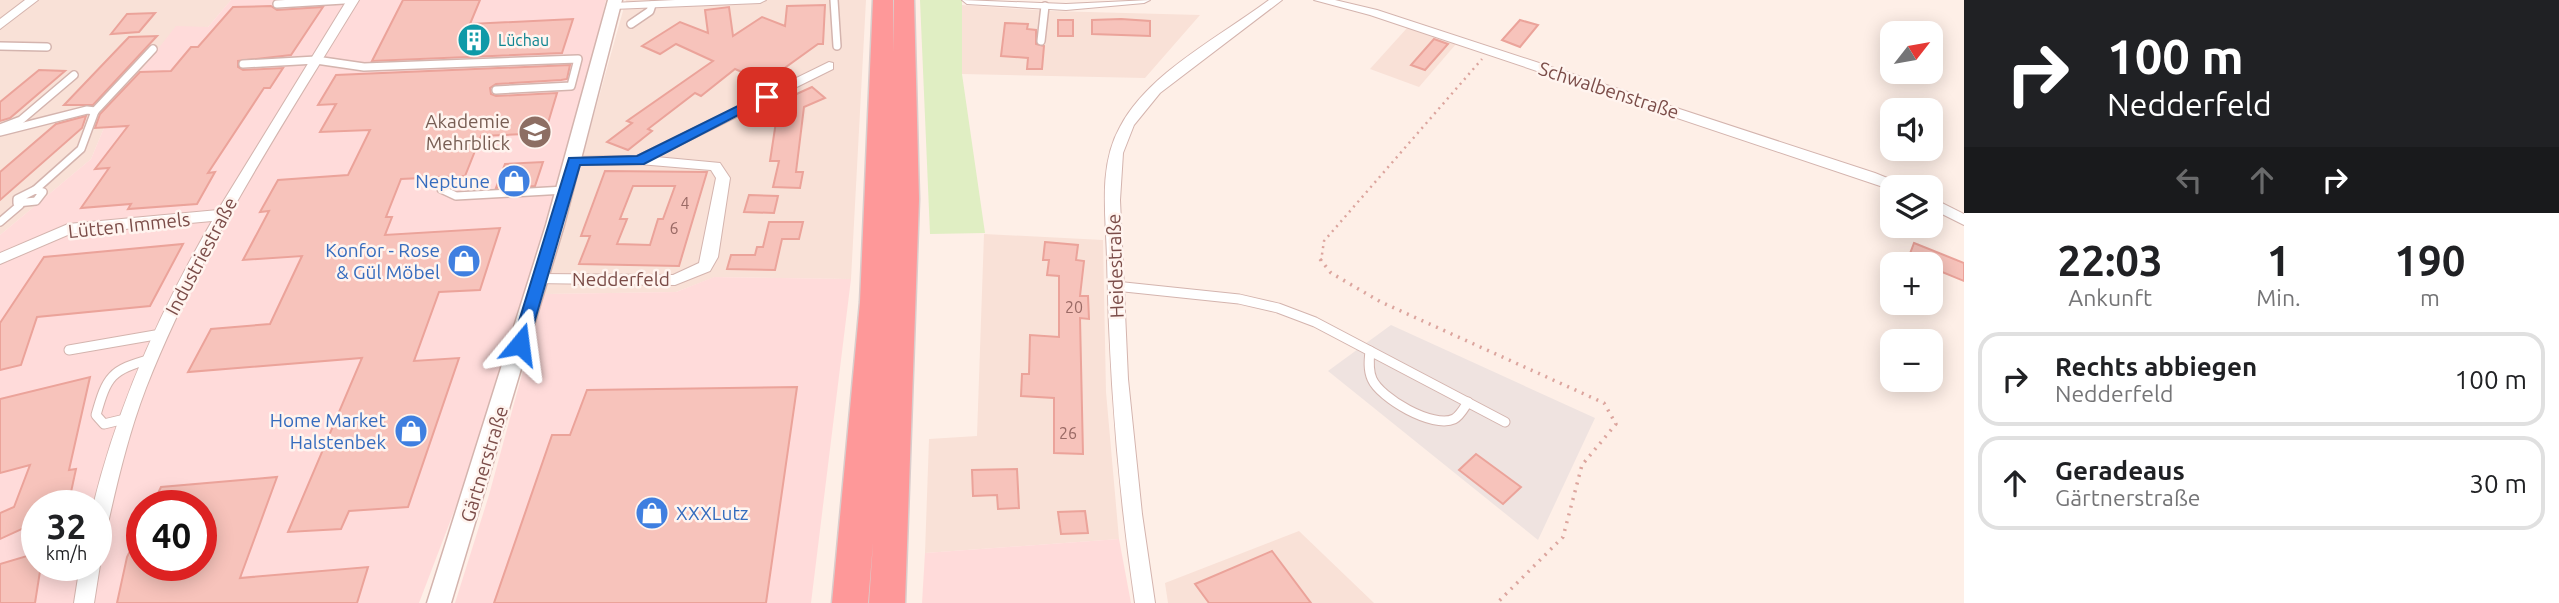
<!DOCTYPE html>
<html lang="de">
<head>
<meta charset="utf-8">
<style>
  :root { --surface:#fff; --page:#f2f2f2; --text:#202124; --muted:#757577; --line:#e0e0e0 }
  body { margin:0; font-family:Ubuntu,sans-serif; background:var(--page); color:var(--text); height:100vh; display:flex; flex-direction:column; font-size:26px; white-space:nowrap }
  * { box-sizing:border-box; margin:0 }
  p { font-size:23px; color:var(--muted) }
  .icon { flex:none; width:38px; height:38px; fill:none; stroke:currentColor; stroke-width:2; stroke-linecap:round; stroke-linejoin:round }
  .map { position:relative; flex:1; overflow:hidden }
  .sheet { display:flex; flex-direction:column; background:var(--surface); width:595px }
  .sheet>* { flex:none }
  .hud { background:#202124; color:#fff; overflow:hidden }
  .needle { width:46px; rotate:59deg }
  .tools { position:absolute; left:1880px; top:21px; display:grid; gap:14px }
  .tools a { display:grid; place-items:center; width:63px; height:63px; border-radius:14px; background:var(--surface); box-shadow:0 4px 18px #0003; font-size:35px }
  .speed { position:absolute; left:21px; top:490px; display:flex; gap:14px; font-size:35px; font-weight:700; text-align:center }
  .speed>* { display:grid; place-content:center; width:91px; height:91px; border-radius:50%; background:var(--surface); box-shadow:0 4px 18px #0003; line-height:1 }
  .speed small { font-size:18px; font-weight:400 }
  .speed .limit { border:10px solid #d22; background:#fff; color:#111 }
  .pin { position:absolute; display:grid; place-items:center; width:60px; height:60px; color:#fff; margin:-30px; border-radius:14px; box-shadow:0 4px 10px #0006 }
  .me { position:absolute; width:77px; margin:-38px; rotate:16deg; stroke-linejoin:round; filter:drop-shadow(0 0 5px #0008) }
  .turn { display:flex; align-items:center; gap:24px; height:147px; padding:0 28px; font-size:32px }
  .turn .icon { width:91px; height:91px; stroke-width:2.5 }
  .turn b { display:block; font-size:49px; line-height:60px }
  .lanes { display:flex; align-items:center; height:66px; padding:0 28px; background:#0003; justify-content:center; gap:35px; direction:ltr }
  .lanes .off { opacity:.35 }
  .eta { display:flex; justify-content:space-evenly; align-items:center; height:119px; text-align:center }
  .eta b { font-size:42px; font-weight:700; line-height:49px }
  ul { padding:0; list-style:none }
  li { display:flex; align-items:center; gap:21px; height:94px; margin:0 14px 10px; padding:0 14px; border:4px solid var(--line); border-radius:21px }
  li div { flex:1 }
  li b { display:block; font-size:26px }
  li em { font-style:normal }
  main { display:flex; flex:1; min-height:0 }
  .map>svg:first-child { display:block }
  .residential { fill:#f9e1d7 }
  .commercial { fill:#ffdbda; fill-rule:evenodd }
  .industrial { fill:#efe3e0 }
  .green { fill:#e0eec3 }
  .building { fill:#f7c3bb; stroke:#eba39a; stroke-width:2; fill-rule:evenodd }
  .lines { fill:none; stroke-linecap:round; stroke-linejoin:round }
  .service-far1-casing { stroke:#d4b4ae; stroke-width:10 }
  .service-casing { stroke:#d4b4ae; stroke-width:11 }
  .minor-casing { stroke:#d4b4ae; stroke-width:2 }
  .tertiary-casing { stroke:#d4b4ae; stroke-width:3 }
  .motorway-casing { stroke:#dacdcc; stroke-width:3 }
  .path-far1 { stroke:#dca59e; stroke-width:2.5; stroke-dasharray:2 4.5; stroke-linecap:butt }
  .path { stroke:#dca59e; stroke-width:3.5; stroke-dasharray:2 6; stroke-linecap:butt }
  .service-far1 { stroke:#fff; stroke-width:7 }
  .service { stroke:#fff; stroke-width:9 }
  .minor { fill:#fff; fill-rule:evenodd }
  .tertiary { fill:#fff; fill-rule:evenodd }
  .motorway { fill:#fe9899; fill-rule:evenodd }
  .route { fill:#1a73e8; stroke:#114b97; stroke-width:2 }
  .labels { text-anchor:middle; stroke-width:5; stroke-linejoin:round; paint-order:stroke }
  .far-culture-label { font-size:16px; fill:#0d838f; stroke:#fff4ef; text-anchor:start }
  .number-label { font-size:16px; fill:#9a6a65 }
  .street-label { font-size:19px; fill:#7b4c48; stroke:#fff4ef }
  .education-label { font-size:19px; fill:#785e54; stroke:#fff4ef; text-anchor:end }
  .shop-label { font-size:19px; fill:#366cbe; stroke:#fff4ef; text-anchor:end }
</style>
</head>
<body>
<main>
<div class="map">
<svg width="1964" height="603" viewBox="0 0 1964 603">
  <rect width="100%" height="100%" fill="#feefe7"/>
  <g class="residential">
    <path d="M0 0H231L208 27 113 106 91 159 0 235Z"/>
    <path d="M626 0H866L851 279 715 277 676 292 544 294Z"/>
    <path d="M962 5 1051 11 1200 15 1145 78 962 74Z"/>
    <path d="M1408 27 1456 44 1419 87 1370 69Z"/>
    <path d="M984 234 1103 240 1106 392 1119 539 925 553 929 439 977 436Z"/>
    <path d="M1299 531 1374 603H1168L1165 583Z"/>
  </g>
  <g class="commercial">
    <path d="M231 0H606L549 234 482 438 419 603H0V235L91 159 113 106 176 26 208 27ZM37 506H96V565H37ZM142 506H201V565H142Z"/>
    <path d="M714 277 851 279 811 603H455L489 495 544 294 676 292Z"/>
    <path d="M1119 539 1131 603H922L925 553Z"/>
  </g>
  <path class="industrial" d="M1391 325 1595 418 1538 540 1328 371Z"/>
  <path class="green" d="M920 0H962V74L985 233 930 234Z"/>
  <g class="building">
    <path d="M403 0H480L470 24 573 19 562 53 372 61Z"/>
    <path d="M825 5 823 44H818L765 82 735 69 701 96 695 93 648 129 652 131 628 150 607 142 632 123 627 121 713 61 676 44 660 54 642 46 680 22 708 33 705 10 729 7 733 36 762 17 785 26 787 6Z"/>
    <path d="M271 6 277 10 323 7 291 55 238 61V67L243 70 283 68 270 88H264L208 173 215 172 197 204 128 209 131 204 81 208 109 168 95 169 128 126 95 128 100 114 140 72 171 71 191 47H198L233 7Z"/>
    <path d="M155 13 139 32 111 34 127 14Z"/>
    <path d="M1121 19 1150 21V36L1092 34V20Z"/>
    <rect x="1058" y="20" width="15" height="16"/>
    <path d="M1520 20 1538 25 1520 47 1502 40Z"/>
    <path d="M1005 23 1028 24 1027 29 1036 30V44L1044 46 1042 69H1027L1028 58 1001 56Z"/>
    <path d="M157 36 93 105H64L129 37Z"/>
    <path d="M1434 39 1448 44 1425 70 1411 65Z"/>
    <path d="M570 65 567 79 561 80 496 84 490 88 491 94 496 96 557 93 545 133 481 136 465 176 401 179 386 217H392L385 235 500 228 480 290 439 292 414 361 459 358 408 507 349 511 341 529 288 532 362 358 188 372 211 329 270 324 302 256 243 260 269 211 260 212 278 180 348 175 370 130 320 132 336 104 318 105 336 75Z"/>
    <path d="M39 70 65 71 10 118 0 121V102Z"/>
    <path d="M812 87 825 98 804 107 796 172H803L800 188 773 187 779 161H770L779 102Z"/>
    <path d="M86 116 82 128 0 200V172L56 124Z"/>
    <path d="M543 162 535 186 496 188 505 164Z"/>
    <path d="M605 171 707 172 679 266 579 264 590 236H581ZM633 186H675L663 219H658L650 245 617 244 627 219H620Z"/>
    <path d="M749 195 778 196 774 213 744 212Z"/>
    <path d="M769 222H803L799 239H782L775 270 727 269 731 255H755L757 247H763Z"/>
    <path d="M1045 242 1078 245 1076 260 1084 261 1080 296H1088L1089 319 1080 318 1083 454 1054 453V398L1021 396 1022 374H1029L1030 335 1059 337V276L1047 275 1049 260H1043Z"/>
    <path d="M1914 243 1964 263V281L1930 267V264L1908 259Z"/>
    <path d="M183 244 150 306 37 317 21 365 0 370V323L44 257Z"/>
    <path d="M90 377 69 470 76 469 68 506H37V522L0 539V513L14 507 30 465 0 473V399Z"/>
    <path d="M797 387 766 603H494L552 435H570L587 390Z"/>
    <path d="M1476 454 1521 487 1503 504 1459 470Z"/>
    <path d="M1017 469 1019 508 998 509 997 495 973 496 972 470Z"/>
    <path d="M277 477 240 578 368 567 357 603H117L127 557 142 527V565H201V506H152L161 487Z"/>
    <path d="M1085 511 1088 533 1061 534 1058 512Z"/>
    <path d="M1272 551 1311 603H1209L1195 584Z"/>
    <path d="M37 553V565H41L35 603H0V564Z"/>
  </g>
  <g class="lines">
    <defs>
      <g id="service-far1">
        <path d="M834 0 837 46"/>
        <path d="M277 4 344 0"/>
        <path d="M631 24 650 11 652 5"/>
        <path d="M1041 41 1045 6"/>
        <path d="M0 46 47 47"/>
        <path d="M243 64 316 60 364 67 578 59 571 86 496 90"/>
        <path d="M95 111 153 49"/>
        <path d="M0 128 21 120 74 75"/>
        <path d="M0 132 87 110 95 111"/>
        <path d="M441 189 456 196 565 190"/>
        <path d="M35 190 81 149 95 111"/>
        <path d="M35 190 43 192 36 201 17 203V199Z"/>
        <path d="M0 222 20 205"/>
      </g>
      <g id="service">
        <path d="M1115 286 1239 299 1278 308 1315 322 1505 422"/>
        <path d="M69 350 161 334"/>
        <path d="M1370 351C1369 360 1368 370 1372 379 1380 398 1433 429 1454 419 1460 416 1464 408 1468 402"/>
        <path d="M125 419 104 424 96 415C107 376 111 370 151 359"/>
      </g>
      <g id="minor">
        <path d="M25 0H38L0 29V19Z"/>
        <path d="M347 0H359C282 126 200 250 146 388 128 435 117 483 106 532L103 538 96 540V506H93C118 404 160 311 212 221L70 234 0 264V253L68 224 218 210Z"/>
        <path d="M675 0H766L760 3 613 9 607 6 613 3Z"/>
        <path d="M962 0 1066 4 1150 0 1144 3 1066 10 967 4Z"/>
        <path d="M1269 0H1282L1160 93 1134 125 1123 153 1120 200 1128 379 1142 514 1155 603H1135C1118 488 1109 374 1107 258 1106 215 1098 166 1120 127 1148 73 1221 36 1269 0Z"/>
        <path d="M1314 0H1335L1377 10 1875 173 1902 184 1904 187H1892V190L1370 15Z"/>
        <path d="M829 62 833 63V69L656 157 720 163 730 178 718 257 710 271 675 285 533 283 530 279 533 275 538 274 673 275 699 263 716 178 711 170 639 164 574 165 567 161 574 157 637 156Z"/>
        <path d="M1930 197 1964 214V225L1930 208Z"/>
        <path d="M96 559 100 565 94 603H74L80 565H96Z"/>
      </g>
      <path id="tertiary" d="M608 0H622L564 225 451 603H427L546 225Z"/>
      <path id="motorway" d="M873 0H893L894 52V0H914L919 199 905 603H869L873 543 868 603H832L860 302Z"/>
    </defs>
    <use href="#service-far1" class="service-far1-casing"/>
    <use href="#service" class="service-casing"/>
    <use href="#minor" class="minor-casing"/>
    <use href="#tertiary" class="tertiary-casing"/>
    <use href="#motorway" class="motorway-casing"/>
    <path class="path-far1" d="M1321 261 1324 241 1482 59"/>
    <path class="path" d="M1320 259 1331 273 1381 302 1604 403 1616 424 1582 465 1563 537 1497 603"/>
    <use href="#service-far1" class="service-far1"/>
    <use href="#service" class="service"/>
    <use href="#minor" class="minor"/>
    <use href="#tertiary" class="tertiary"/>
    <use href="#motorway" class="motorway"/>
  </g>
  <path class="route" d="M762 94 773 97 644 164 580 165 528 344 526 348H514L512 344 569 158 637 156Z"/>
  <defs>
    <symbol id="building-disc" viewBox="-11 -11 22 22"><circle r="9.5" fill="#0f9aa8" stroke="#fff4ef"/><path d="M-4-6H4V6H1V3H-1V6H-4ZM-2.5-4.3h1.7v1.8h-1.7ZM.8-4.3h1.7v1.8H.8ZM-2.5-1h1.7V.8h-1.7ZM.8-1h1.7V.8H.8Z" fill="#fff"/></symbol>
    <symbol id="university-disc" viewBox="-11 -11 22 22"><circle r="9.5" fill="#8d6e63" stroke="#fff4ef"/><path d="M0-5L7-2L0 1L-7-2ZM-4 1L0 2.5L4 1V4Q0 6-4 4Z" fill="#fff"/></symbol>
    <symbol id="shop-disc" viewBox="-11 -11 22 22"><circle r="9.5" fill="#3f7fe0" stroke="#fff4ef"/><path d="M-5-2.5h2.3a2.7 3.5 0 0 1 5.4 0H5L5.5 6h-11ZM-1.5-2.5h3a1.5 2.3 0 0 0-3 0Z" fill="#fff"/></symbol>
  </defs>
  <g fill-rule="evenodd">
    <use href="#building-disc" x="455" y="21" width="38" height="38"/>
    <use href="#university-disc" x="516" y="113" width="38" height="38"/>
    <use href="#shop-disc" x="495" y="162" width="38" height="38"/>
    <use href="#shop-disc" x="445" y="242" width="38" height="38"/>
    <use href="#shop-disc" x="392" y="412" width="38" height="38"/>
    <use href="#shop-disc" x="633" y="494" width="38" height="38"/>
  </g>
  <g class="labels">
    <g class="far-culture-label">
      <text x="498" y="46">Lüchau</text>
    </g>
    <g class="number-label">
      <text x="685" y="209">4</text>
      <text x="674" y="234">6</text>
      <text x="1074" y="313">20</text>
      <text x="1068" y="439">26</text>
    </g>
    <g class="street-label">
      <text transform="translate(1609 90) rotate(18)" y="7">Schwalbenstraße</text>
      <text transform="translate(129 225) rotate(-6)" y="7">Lütten Immels</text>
      <text transform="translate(201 256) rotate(-62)" y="7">Industriestraße</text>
      <text transform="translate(1115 266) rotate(-92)" y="7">Heidestraße</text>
      <text x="621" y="286">Nedderfeld</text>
      <text transform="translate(484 464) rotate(-73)" y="7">Gärtnerstraße</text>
    </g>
    <g class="education-label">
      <text x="510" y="128">Akademie<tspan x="510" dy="22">Mehrblick</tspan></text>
    </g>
    <g class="shop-label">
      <text x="490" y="188">Neptune</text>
      <text x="440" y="257">Konfor - Rose<tspan x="440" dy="22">&amp; Gül Möbel</tspan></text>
      <text x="386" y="427">Home Market<tspan x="386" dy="22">Halstenbek</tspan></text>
      <text x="676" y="520" text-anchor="start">XXXLutz</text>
    </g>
  </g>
</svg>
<div class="tools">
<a><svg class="needle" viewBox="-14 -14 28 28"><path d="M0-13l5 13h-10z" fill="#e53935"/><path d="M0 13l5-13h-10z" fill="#757577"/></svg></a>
<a><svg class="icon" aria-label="sound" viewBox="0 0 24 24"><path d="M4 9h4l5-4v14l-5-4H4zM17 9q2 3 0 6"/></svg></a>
<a><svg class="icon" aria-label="layers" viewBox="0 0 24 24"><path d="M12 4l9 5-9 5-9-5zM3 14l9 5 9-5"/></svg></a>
<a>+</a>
<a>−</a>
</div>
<div class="speed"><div>32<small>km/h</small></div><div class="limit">40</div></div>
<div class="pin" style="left:767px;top:97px;background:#d93025"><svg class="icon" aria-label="arrive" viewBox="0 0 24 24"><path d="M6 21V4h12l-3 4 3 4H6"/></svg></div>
<svg class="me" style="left:520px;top:344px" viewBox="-20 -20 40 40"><path d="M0-17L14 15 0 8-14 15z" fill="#1a73e8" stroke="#fff" stroke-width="4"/></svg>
</div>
<section class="sheet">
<div class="hud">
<div class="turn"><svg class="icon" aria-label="right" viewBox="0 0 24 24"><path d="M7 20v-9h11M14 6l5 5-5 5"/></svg><div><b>100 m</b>Nedderfeld</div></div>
<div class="lanes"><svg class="icon off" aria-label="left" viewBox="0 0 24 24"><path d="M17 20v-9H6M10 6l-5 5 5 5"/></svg><svg class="icon off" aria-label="ahead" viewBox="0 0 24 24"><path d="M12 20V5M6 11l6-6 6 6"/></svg><svg class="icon" aria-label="right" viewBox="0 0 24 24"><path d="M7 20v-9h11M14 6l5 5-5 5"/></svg></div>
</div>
<div class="eta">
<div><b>22:03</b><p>Ankunft</p></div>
<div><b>1</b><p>Min.</p></div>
<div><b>190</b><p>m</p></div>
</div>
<ul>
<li><svg class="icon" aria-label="right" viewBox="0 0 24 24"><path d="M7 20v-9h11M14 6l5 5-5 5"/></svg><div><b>Rechts abbiegen</b><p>Nedderfeld</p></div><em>100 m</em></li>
<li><svg class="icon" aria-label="ahead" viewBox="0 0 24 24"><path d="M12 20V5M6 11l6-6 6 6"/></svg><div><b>Geradeaus</b><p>Gärtnerstraße</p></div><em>30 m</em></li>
</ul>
</section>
</main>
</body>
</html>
